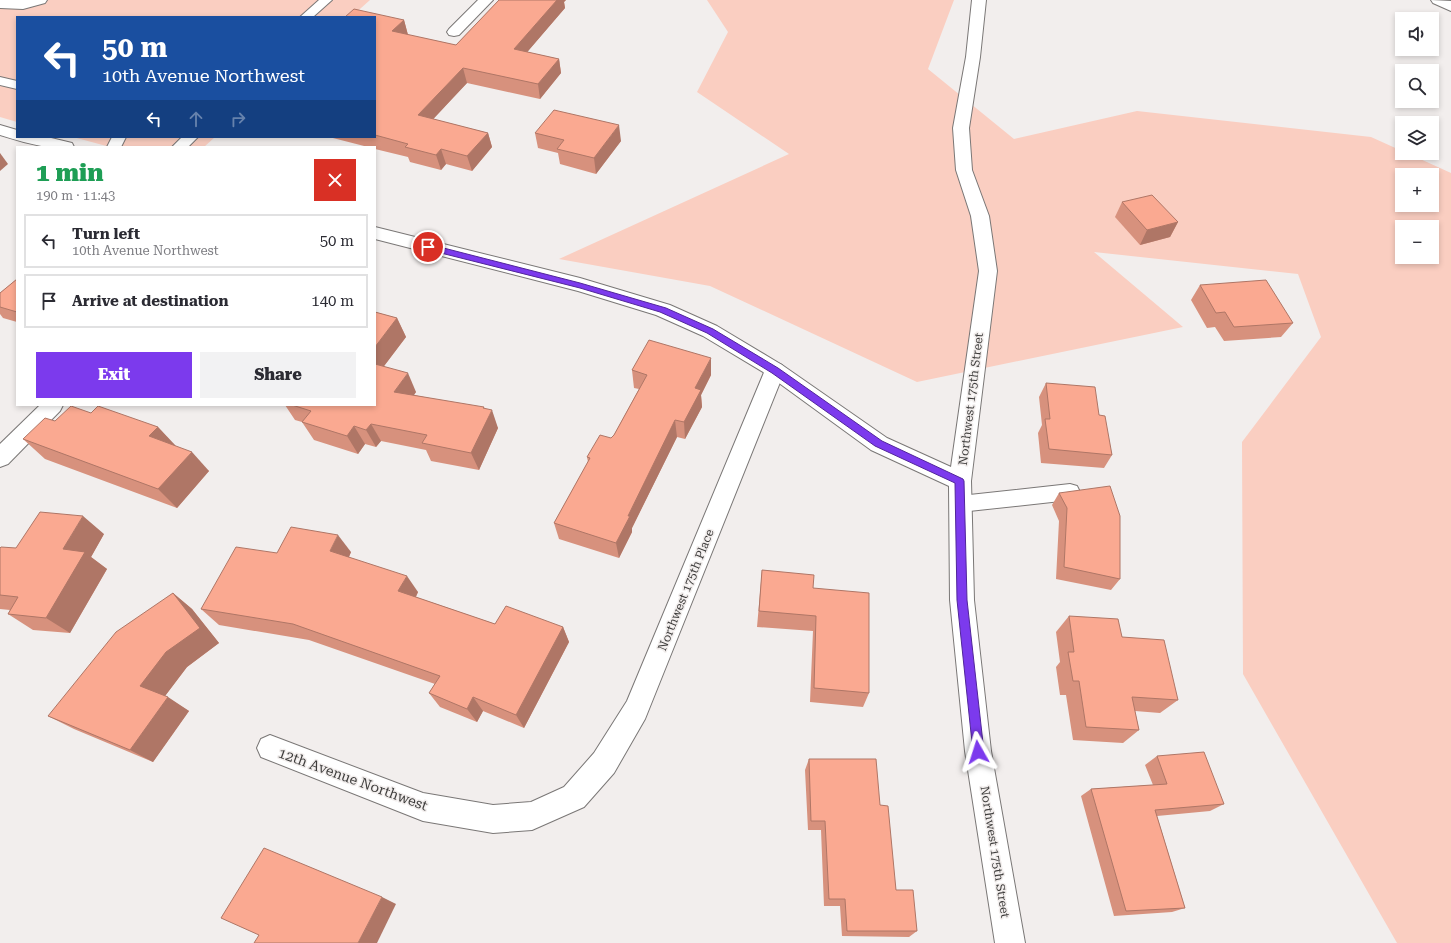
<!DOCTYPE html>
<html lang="en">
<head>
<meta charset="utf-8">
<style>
  :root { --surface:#fff; --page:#f2f2f3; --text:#2b2b33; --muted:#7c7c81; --line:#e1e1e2; --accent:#7c3aed }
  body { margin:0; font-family:"Roboto Serif",serif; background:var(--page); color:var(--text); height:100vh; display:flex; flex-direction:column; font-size:15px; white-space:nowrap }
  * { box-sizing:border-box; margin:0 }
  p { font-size:13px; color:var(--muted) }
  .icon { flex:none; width:22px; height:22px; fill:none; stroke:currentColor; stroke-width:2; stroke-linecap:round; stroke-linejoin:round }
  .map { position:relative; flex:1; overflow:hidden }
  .sheet { position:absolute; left:16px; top:146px; width:360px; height:260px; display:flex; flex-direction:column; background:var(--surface); border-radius:0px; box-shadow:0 2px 6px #0003 }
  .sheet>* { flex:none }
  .banner { position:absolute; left:16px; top:16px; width:360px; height:122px; border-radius:0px; box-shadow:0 2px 6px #0003; background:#1a4fa0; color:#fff; overflow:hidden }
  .buttons { position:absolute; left:1395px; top:12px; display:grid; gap:8px }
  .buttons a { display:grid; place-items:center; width:44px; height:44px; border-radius:0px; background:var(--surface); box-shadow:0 2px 6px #0003; font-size:20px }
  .pin { position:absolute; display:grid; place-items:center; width:34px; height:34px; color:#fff; margin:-17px; border:2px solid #fff; border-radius:50%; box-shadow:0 1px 4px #0007 }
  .me { position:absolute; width:44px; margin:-22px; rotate:354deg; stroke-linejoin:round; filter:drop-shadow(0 0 3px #0008) }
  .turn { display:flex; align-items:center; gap:14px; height:84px; padding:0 20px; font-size:18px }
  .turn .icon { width:52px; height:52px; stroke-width:2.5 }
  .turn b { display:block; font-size:28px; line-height:34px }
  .lanes { display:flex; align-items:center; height:38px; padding:0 20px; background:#0003; justify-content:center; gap:20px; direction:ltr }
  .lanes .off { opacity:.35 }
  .round { display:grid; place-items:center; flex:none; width:42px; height:42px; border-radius:0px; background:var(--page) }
  .head { display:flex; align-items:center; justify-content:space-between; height:68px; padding:0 20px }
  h1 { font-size:24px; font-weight:800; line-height:30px; color:#1e9e55 }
  .primary-button { display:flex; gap:8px; margin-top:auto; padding:8px 20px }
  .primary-button a { flex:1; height:46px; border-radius:0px; background:var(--accent); color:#fff; font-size:16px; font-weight:800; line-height:46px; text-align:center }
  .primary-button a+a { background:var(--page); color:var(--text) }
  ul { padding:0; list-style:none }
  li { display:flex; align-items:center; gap:12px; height:54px; margin:0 8px 6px; padding:0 12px; border:2px solid var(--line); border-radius:0px }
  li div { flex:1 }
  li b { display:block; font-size:15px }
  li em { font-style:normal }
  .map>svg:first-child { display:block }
  .green { fill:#facec1; fill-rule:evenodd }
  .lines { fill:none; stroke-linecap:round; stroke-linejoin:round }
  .service-casing { stroke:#7a7776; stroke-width:2 }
  .minor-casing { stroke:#7a7776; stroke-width:2 }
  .tertiary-casing { stroke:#7a7776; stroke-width:2 }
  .service { fill:#fff; fill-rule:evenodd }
  .minor { fill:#fff; fill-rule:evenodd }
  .tertiary { fill:#fff; fill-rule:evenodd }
  .wall { fill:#d7917d }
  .shaded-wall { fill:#af7666 }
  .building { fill:#faa991; stroke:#af7666 }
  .route { fill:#7c3aed; stroke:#51269a }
  .labels { text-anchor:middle; stroke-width:3; stroke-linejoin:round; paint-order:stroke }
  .street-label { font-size:12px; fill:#3d3c3b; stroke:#f2eeed }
  .near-street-label { font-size:14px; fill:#3d3c3b; stroke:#f2eeed }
</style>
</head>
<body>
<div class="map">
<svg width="1451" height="943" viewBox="0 0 1451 943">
  <rect width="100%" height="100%" fill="#f2eeed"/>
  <g class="green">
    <path d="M0 0H370L351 17H17V122L0 117Z"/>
    <path d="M707 0H954L928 69 1014 139 1137 111 1371 137 1402 151V153H1407L1451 173V943H1397L1243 674 1242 442 1321 337 1298 274 1094 252 1183 327 917 382 710 286 559 259 789 154 697 92 728 32ZM1402 175H1432V205H1402ZM1402 227H1432V257H1402Z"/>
    <path d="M73 137H215L204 147H110Z"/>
  </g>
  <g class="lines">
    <defs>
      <g id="service">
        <path d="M0 0H47L45 3 23 9 0 8Z"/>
        <path d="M319 0H332L313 17H300Z"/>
        <path d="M0 77 17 81V89L0 85Z"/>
        <path d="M112 137H126L121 147H107Z"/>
        <path d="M182 137H198L188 147H172Z"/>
        <path d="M1070 484 1077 486 1080 492 1077 498 1070 500 960 512 953 510 950 504 953 498 960 496Z"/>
      </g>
      <g id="minor">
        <path d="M478 0H493L459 35 454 36 449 35 447 32 449 29Z"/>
        <path d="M775 362 782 365 785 370 645 719 614 773 584 807 532 830 493 833 423 821 261 757 257 748 261 739 270 735 423 793 493 805 531 802 564 787 594 753 627 701 765 370 768 365Z"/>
        <path d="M40 405H63L60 411 8 464 0 467V444Z"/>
      </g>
      <g id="tertiary">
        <path d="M972 0H986L980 57 969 128 972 170 989 216 997 271 971 481 974 600 991 751 1025 943H995L965 751 950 600 949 486 871 450 768 375 703 336 656 315 578 291 375 239V227L580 278 670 305 717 326 782 365 887 438 951 467 979 271 971 216 956 170 953 128 966 57Z"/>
        <path d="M1431 0 1451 1V11L1433 3Z"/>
        <path d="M0 125 17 130V137H47L72 143 74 147C65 147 55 148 46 147 30 144 15 140 0 135Z"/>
      </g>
    </defs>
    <use href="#service" class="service-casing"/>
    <use href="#minor" class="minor-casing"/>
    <use href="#tertiary" class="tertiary-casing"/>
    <use href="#service" class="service"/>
    <use href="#minor" class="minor"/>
    <use href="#tertiary" class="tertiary"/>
  </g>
  <g class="wall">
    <path d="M499 0H566L564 2 565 8 527 52 559 59 561 73 540 99 467 83 433 119 488 133 492 147 472 171 446 164 441 170 410 162 408 157 375 149V147H368L329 137H375V17L404 20 408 35 456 45Z"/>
    <path d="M535 133 621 141 596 174 560 164 558 153 538 148Z"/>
    <path d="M1122 202 1178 222 1170 237 1140 245 1115 217Z"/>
    <path d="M17 279V322L3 318 0 314V293Z"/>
    <path d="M1200 285 1293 323 1281 337 1224 341 1215 327 1207 328 1191 300Z"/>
    <path d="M375 312 397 318 406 337 384 366 416 392 414 395 484 409 498 428 479 470 431 461 426 450 381 441 376 447 365 444 358 454 314 440 302 422 295 420 285 405H375Z"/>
    <path d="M632 370 711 375 701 395 702 407 685 439 677 437 632 528V532L619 558 559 539 554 523 588 462 587 457 611 438 614 435 639 389 634 388Z"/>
    <path d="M1046 383 1099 415 1112 455 1104 468 1041 463 1038 433 1042 425 1039 397Z"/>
    <path d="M91 413 158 427 175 446 209 471 177 508 45 459 23 439 55 421Z"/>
    <path d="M1059 493 1120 579 1111 590 1056 579 1059 521 1052 505Z"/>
    <path d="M104 534 91 557 107 569 70 633 33 630 8 614 10 610 0 609V548H16Z"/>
    <path d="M351 552 349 557 418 592 416 597 495 624 563 627 569 642 524 728 483 711 477 722 440 707 429 693 435 684 309 640 219 625 201 609 277 553Z"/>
    <path d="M762 570 813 588 869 693 863 707 810 702 813 631 757 627Z"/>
    <path d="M173 593 192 609 219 643 187 667 165 696 189 711 153 762 74 729 48 716Z"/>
    <path d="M1069 616 1122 637 1178 700 1160 713 1135 711 1139 730 1123 743 1073 740 1066 695H1060L1056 667 1060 662 1056 632Z"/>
    <path d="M1157 756 1224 804 1210 811 1157 816 1185 908 1172 912 1114 916 1081 796 1091 789 1153 785 1145 765Z"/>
    <path d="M809 759 880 805 896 890 917 931 909 937 842 936 840 906H824L821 830H808L805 770Z"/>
  </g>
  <g class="shaded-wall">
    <path d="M557 0H566L564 2 565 8 517 64 514 49Z"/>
    <path d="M404 20 408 35 392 31Z"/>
    <path d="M559 59 561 73 540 99 538 84Z"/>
    <path d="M463 68 467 83 423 130 418 115Z"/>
    <path d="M619 125 621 141 596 174 594 158Z"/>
    <path d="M488 133 492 147 472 171 467 156Z"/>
    <path d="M441 149 446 164 441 170 436 155Z"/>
    <path d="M0 153 8 164 0 171Z"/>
    <path d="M1178 222 1170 237 1140 245 1147 230Z"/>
    <path d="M397 318 406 337 375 378V347Z"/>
    <path d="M711 358V375L701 395 702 407 685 439 684 422 695 388Z"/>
    <path d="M408 373 416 392 403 410 394 392Z"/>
    <path d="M484 407 488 418 492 410 498 428 479 470 471 453Z"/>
    <path d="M675 420 677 437 632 528V532L619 558 616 543 628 516Z"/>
    <path d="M371 424 381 441 376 447 366 430Z"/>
    <path d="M354 426 365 444 358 454 347 436Z"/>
    <path d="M158 427 176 446 149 436Z"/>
    <path d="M192 452 209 471 177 508 158 489Z"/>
    <path d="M83 516 104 534 91 557 107 569 70 633 46 618 63 549Z"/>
    <path d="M338 535 351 552 344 568 330 551Z"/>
    <path d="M407 576 418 592 410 608 398 591Z"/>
    <path d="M173 593 192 609 219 643 187 667 162 700 140 686Z"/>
    <path d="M563 627 569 642 524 728 516 715Z"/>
    <path d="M168 697 189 711 153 762 130 750Z"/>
    <path d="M473 697 483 711 477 722 467 709Z"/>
    <path d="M382 897 396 904 377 943H358Z"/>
  </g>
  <g class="building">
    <path d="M499 0H557L514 49 559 59 538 84 463 68 418 115 488 133 467 156 441 149 436 155 405 147 408 144 375 135V17H345L354 9 404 20 392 31 456 45Z"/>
    <path d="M554 110 619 125 594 158 557 149 564 140 535 133Z"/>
    <path d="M1152 195 1178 222 1147 230 1122 202Z"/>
    <path d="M17 279V312L0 307V293Z"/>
    <path d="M1266 280 1293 323 1234 327 1225 312 1216 313 1200 285Z"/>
    <path d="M375 312 397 318 375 347Z"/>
    <path d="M649 340 711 358 695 388 701 390 684 422 675 420 628 516H630L616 543 554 523 590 458 587 457 600 435 611 438 614 435 647 375 632 370Z"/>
    <path d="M375 364 408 373 394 392 484 407 483 408 492 410 471 453 422 443 427 435 371 424 366 430 354 426 347 436 302 422 311 411 292 405H375Z"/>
    <path d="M1046 383 1095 387 1099 415 1105 416 1112 455 1049 449 1045 419H1050Z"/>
    <path d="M71 406 91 413 98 406 158 427 149 436 192 452 158 489 23 439 45 418 55 421Z"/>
    <path d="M1110 486 1120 516V579L1064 567 1067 508 1059 493Z"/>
    <path d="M40 512 83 516 63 549 85 552 46 618 8 614 18 597 0 595V548L1 547 16 548Z"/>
    <path d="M291 527 338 535 330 551 407 576 398 591 495 624 506 606 563 627 516 715 473 697 467 709 429 693 440 676 293 624 201 609 236 547 277 553Z"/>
    <path d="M762 570 814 575 813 588 869 593V693L814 688 816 616 759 611Z"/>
    <path d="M173 593 200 628 166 652 140 686 168 697 130 750 48 716 116 632Z"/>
    <path d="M1069 616 1118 619 1122 637 1164 640 1178 700 1132 697 1139 730 1086 727 1079 681H1073L1068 652H1074Z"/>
    <path d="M1204 752 1224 804 1155 810 1185 908 1126 911 1091 789 1167 784 1157 756Z"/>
    <path d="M809 759H876L880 805 888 806 896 890H913L917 931H847L845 899H829L825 821H811Z"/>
    <path d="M264 848 382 897 358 943H254L259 935 221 918Z"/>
  </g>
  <path class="route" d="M428 244 580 283 666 308 713 329 778 368 882 441 963 479 964 481 967 600 984 752 982 755 978 757 974 755 973 752 957 600 955 483 875 446 772 373 707 333 660 312 580 288 425 249 424 247Z"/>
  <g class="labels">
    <g class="street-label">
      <text transform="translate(971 399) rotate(-83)" y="4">Northwest 175th Street</text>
      <text transform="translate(686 590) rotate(-68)" y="4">Northwest 175th Place</text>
      <text transform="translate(995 852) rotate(81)" y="4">Northwest 175th Street</text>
    </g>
    <g class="near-street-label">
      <text transform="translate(353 779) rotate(20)" y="5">12th Avenue Northwest</text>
    </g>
  </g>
</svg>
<div class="buttons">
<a><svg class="icon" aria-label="sound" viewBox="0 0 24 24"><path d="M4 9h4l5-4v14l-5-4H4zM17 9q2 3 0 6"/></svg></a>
<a><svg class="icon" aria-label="search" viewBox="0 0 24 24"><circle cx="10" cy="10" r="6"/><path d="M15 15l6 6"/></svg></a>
<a><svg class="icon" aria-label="layers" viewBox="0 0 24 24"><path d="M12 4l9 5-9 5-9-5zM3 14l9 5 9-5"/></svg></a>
<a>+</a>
<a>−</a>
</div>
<div class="pin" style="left:428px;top:247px;background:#d93025"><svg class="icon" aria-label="arrive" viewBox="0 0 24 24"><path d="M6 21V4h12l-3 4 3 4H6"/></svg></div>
<svg class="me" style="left:978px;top:752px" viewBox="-20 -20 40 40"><path d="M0-17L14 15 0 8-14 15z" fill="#7c3aed" stroke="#fff" stroke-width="4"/></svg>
<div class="banner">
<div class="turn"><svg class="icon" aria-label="left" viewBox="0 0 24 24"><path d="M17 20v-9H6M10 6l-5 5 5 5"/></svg><div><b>50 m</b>10th Avenue Northwest</div></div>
<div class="lanes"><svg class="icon" aria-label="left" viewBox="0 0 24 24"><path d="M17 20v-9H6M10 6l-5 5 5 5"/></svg><svg class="icon off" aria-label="ahead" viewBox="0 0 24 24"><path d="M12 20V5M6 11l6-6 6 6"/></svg><svg class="icon off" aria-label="right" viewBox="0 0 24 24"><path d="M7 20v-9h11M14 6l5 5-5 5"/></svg></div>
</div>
<section class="sheet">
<div class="head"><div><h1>1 min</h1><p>190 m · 11:43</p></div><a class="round" style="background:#d93025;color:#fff"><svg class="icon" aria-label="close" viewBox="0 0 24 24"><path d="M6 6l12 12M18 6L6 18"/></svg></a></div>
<ul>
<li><svg class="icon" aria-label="left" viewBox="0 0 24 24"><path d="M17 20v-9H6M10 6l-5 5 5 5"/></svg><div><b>Turn left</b><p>10th Avenue Northwest</p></div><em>50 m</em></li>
<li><svg class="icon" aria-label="arrive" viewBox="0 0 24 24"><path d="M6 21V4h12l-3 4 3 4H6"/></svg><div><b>Arrive at destination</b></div><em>140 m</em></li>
</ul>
<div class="primary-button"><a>Exit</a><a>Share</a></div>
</section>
</div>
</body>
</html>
